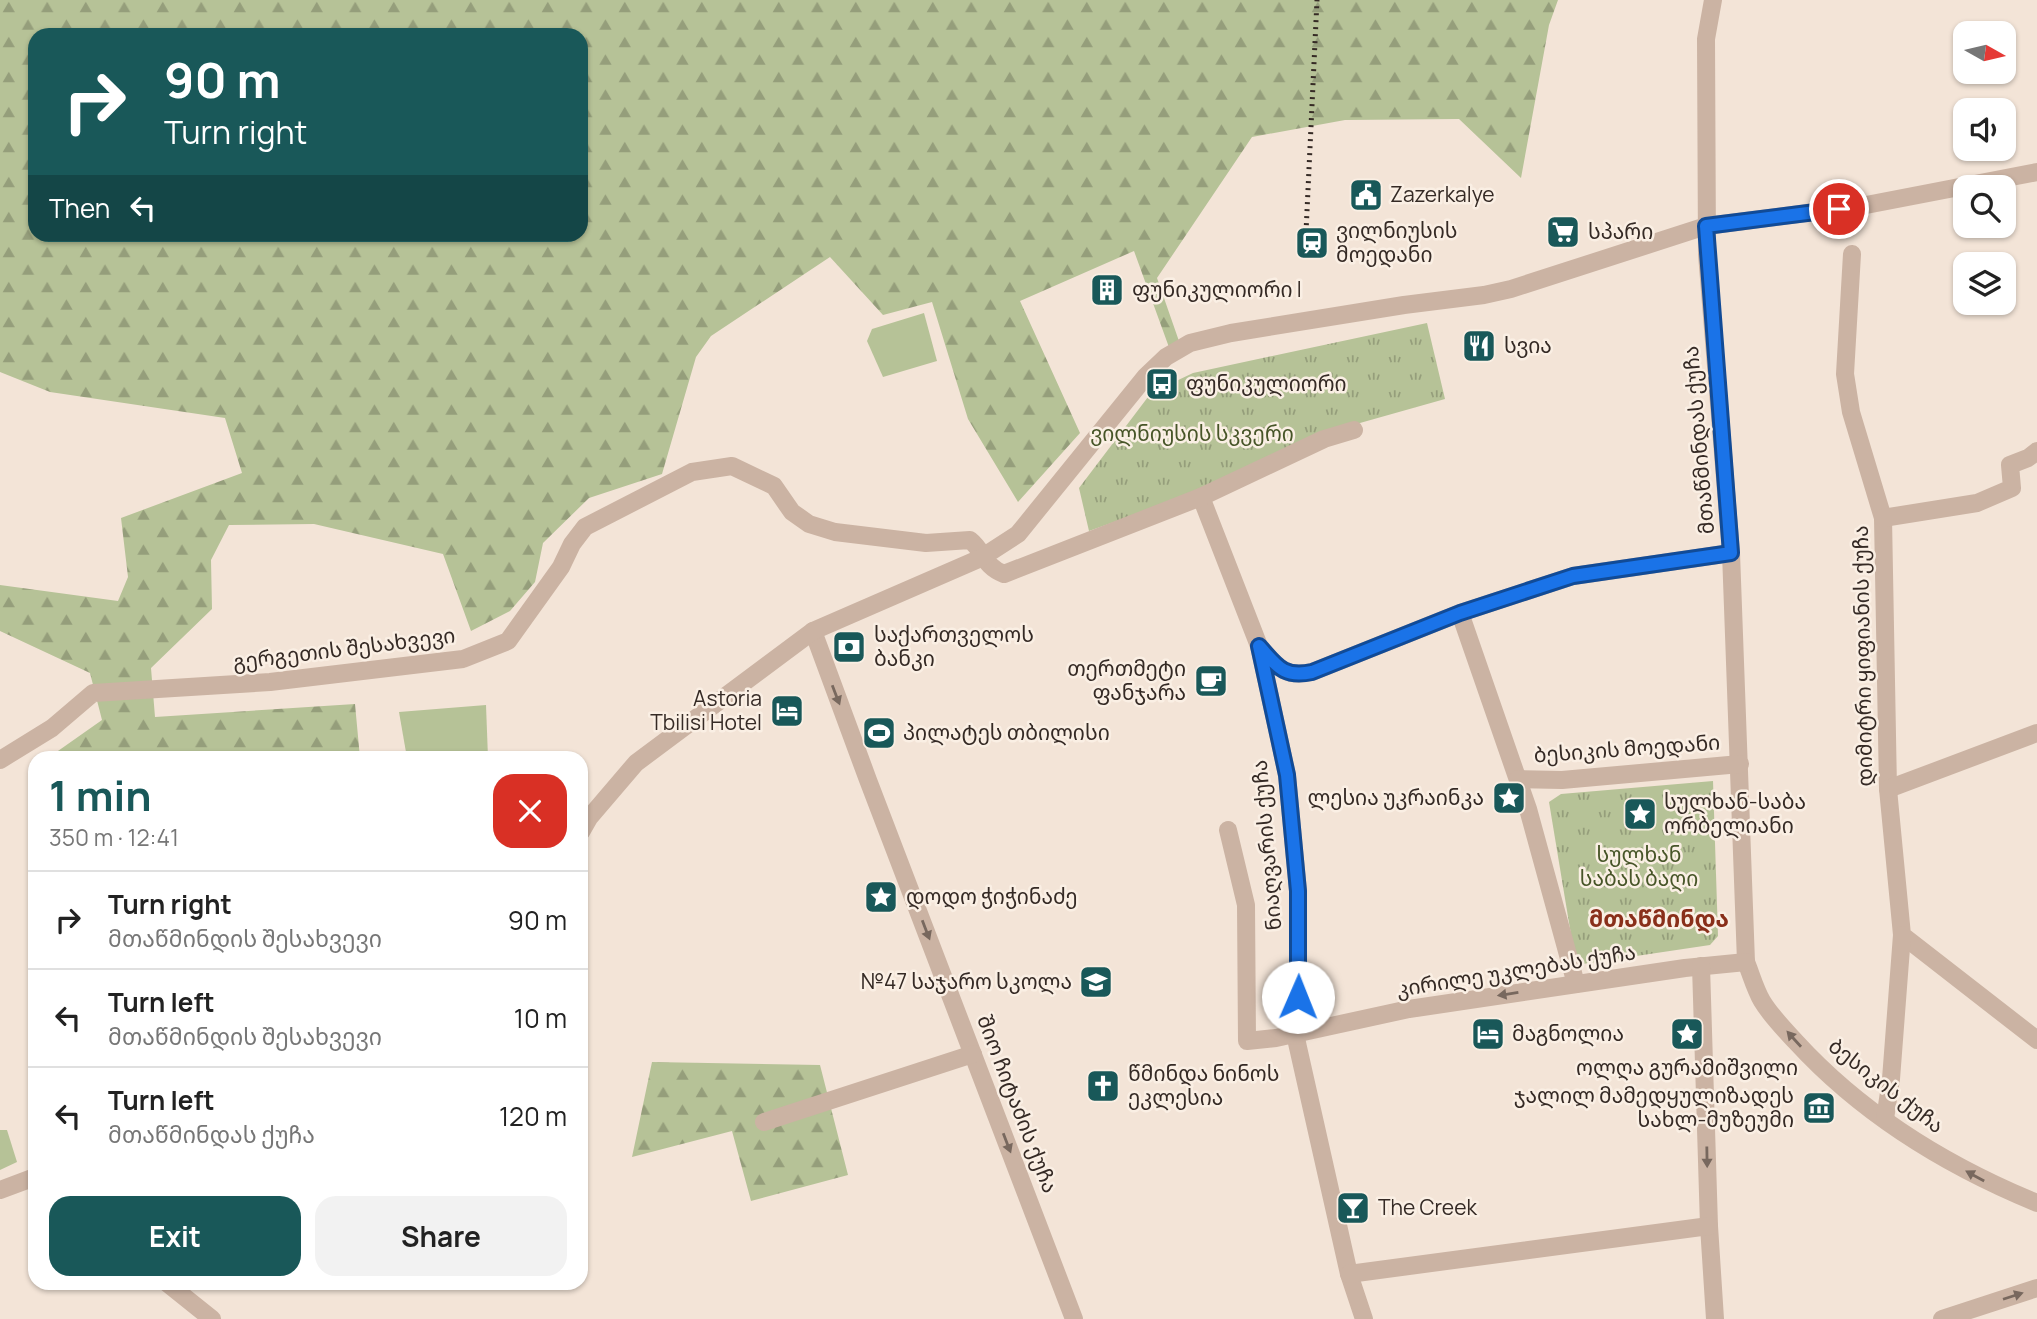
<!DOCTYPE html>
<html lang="en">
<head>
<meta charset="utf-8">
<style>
  :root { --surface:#fff; --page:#f2f2f2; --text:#222; --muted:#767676; --line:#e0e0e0; --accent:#195859 }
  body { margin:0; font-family:Manrope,"Noto Sans Georgian",sans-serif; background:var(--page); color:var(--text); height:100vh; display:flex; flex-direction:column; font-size:26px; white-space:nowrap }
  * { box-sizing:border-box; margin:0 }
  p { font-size:23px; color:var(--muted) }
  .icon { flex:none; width:38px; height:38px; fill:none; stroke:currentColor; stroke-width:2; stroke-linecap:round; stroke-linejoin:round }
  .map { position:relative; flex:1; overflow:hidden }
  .panel { position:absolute; left:28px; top:751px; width:560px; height:539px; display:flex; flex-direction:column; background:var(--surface); border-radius:21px; box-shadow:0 2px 5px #0004 }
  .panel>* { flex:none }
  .guide { position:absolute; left:28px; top:28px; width:560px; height:214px; border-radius:21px; box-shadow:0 2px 5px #0004; background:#195859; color:#fff; overflow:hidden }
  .needle { width:46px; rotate:98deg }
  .fabs { position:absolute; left:1953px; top:21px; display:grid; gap:14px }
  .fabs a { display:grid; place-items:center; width:63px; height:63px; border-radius:14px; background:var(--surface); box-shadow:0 2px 5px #0004; font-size:35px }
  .pin { position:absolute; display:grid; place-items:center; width:60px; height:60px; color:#fff; margin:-30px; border:4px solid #fff; border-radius:50%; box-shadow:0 2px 7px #0007 }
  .me { position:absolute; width:77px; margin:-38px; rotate:1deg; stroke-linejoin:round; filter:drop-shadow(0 0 5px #0008) }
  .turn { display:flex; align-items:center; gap:24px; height:147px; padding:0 21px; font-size:32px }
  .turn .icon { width:91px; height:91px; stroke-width:2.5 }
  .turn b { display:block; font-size:49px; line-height:60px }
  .then { display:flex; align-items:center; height:66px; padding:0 21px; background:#0003; gap:14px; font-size:26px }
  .round { display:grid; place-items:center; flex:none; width:74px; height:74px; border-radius:21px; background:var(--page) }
  .head { display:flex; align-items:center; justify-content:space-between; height:119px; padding:0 21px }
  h1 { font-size:42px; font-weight:700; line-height:52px; color:var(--accent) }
  .primary-button { display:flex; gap:14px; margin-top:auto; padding:14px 21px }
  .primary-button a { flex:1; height:80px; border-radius:21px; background:var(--accent); color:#fff; font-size:28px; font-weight:700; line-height:80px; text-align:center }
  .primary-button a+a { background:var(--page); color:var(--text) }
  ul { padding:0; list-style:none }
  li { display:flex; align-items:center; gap:21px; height:98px; padding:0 21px; border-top:2px solid var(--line) }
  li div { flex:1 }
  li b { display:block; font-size:26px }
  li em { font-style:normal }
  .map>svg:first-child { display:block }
  .forest { fill:url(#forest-firs); fill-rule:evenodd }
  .park { fill:url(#park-tufts) }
  .garden { fill:#b6c297 }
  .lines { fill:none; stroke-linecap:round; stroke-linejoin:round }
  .minor { stroke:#cbb3a3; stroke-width:18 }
  .rail { stroke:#352a25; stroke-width:5; stroke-dasharray:2 5; stroke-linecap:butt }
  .oneway { fill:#78685e }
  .route-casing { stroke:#114b97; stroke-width:18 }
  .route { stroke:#1a73e8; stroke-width:12 }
  .labels { text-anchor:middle; stroke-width:5; stroke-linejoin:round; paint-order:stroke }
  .poi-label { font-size:21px; fill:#352a25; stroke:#faefe4; text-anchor:start }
  .park-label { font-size:21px; fill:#475528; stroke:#faefe4 }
  .street-label { font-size:21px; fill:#352a25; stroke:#faefe4 }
  .neighbourhood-label { font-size:23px; font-weight:bold; fill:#892f1a; stroke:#faefe4 }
</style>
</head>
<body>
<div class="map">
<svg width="2037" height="1319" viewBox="0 0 2037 1319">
  <defs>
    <pattern id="forest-firs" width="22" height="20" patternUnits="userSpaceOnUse" patternTransform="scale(1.75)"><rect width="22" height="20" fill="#b6c297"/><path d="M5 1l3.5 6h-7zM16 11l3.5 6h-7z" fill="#959e7b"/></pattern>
    <pattern id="park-tufts" width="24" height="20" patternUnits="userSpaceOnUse" patternTransform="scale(1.75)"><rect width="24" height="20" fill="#b6c297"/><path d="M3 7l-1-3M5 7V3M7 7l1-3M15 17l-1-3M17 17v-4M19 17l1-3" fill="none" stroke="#959e7b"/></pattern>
  </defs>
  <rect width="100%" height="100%" fill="#f3e4d7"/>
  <g class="forest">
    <path d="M0 0H1558L1549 25 1521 178 1459 119 1345 120 1252 137 1157 278 1180 344 1170 350 1134 251 1020 301 1080 433 1018 502 968 419 932 302 883 315 830 257 711 336 696 357 662 474 589 498 543 543 535 582 510 611 471 631 443 554 314 524 229 525 211 560 212 609 151 668 155 717 355 704 360 758H48L102 720 90 673 0 631V585L118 601 128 577 121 518 242 473 225 418 50 392 0 372ZM35 35H581V234H35Z"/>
    <path d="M652 1062 820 1065 848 1175 751 1201 732 1131 632 1157Z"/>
  </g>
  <g class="park">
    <path d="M1427 323 1445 399 1321 434 1201 491 1089 531 1079 488 1151 393 1193 373Z"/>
    <path d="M1713 781 1718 936 1710 945 1576 965 1549 802 1561 794Z"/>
  </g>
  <g class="garden">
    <path d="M924 313 937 361 883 377 867 341 872 329Z"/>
    <path d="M486 705 488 758H407L399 712Z"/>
    <path d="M0 1130H7L17 1162 0 1170Z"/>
  </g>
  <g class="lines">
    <g class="minor">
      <path d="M1713 0 1706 39 1707 254 1731 553 1746 962C1751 974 1755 989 1762 1001 1771 1016 1784 1029 1796 1042 1862 1114 1947 1166 2037 1203"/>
      <path d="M1852 254 1845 374 1851 412 1883 518 1888 789 1902 935 2037 1040"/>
      <path d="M1201 497 1259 646 1287 775 1298 891V997L1295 1034 1349 1274 1364 1319"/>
      <path d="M1883 518 1977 503 2012 488 2010 465 2028 458 2037 451"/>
      <path d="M1460 613 1528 809 1576 984"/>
      <path d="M813 631 868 780 1074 1319"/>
      <path d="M1259 646C1277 666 1283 678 1312 672L1460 613 1573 576 1731 553"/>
      <path d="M0 760 52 728 93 693 270 682 463 659 508 641 561 567 572 544 585 527 692 472 732 466 774 486 792 512 809 524 835 532 926 543 970 540C984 551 983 566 1004 574L1201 497 1324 439 1354 430"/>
      <path d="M1518 779 1562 780 1740 764"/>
      <path d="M1888 789 2037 733"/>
      <path d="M1228 830 1246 905 1247 1041 1276 1038 1409 1009 1685 968 1746 962"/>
      <path d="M581 832 589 818 636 763 813 631 981 558 1018 534 1146 376 1166 357 1190 343 1231 333 1404 305 1484 295 1511 289 1706 226 1861 206 2037 172"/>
      <path d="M1701 966 1709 1226 1715 1319"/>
      <path d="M1885 1119 1891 1079 1902 935"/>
      <path d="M764 1122 973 1054"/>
      <path d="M0 1190 35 1177"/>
      <path d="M1349 1274 1709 1226"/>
      <path d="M167 1283 212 1319"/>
      <path d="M1942 1319 2037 1288"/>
    </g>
    <path class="rail" d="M1306 232 1317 0"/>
  </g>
  <defs><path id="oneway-solid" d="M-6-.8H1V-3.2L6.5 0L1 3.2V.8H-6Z" transform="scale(1.75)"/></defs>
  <g class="oneway">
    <use href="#oneway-solid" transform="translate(836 695) rotate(69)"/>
    <use href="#oneway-solid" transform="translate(926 930) rotate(69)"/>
    <use href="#oneway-solid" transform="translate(1508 994) rotate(171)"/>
    <use href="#oneway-solid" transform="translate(1794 1039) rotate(-132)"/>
    <use href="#oneway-solid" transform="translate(1007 1143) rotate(69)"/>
    <use href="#oneway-solid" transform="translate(1707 1157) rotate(89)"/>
    <use href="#oneway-solid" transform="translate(1975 1176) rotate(-151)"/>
    <use href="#oneway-solid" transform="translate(2013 1296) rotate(-18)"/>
  </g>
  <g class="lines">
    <defs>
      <path id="route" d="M1298 997V891L1287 775 1259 646C1277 666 1283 678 1312 672L1460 613 1573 576 1731 553 1706 226 1839 209"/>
    </defs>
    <use href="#route" class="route-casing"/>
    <use href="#route" class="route"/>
  </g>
  <defs>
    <symbol id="civic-square" viewBox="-11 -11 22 22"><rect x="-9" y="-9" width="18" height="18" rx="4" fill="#195859" stroke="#faefe4"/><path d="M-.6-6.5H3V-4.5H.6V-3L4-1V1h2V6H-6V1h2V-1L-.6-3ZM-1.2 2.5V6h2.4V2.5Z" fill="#fff"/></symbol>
    <symbol id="supermarket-square" viewBox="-11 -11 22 22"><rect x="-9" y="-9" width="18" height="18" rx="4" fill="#195859" stroke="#faefe4"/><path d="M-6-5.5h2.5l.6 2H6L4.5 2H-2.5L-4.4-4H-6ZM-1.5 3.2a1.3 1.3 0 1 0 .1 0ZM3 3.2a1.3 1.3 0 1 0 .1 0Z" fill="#fff"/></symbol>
    <symbol id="station-square" viewBox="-11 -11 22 22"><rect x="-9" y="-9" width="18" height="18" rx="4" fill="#195859" stroke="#faefe4"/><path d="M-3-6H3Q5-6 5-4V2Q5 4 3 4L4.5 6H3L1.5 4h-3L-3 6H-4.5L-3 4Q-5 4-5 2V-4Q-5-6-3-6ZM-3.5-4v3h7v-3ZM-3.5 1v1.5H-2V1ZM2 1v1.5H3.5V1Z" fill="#fff"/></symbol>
    <symbol id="building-square" viewBox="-11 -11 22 22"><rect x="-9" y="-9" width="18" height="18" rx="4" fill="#195859" stroke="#faefe4"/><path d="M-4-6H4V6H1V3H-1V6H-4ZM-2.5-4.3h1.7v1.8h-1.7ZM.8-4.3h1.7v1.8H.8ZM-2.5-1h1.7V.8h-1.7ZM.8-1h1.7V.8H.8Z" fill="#fff"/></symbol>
    <symbol id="restaurant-square" viewBox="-11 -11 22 22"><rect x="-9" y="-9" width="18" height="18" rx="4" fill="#195859" stroke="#faefe4"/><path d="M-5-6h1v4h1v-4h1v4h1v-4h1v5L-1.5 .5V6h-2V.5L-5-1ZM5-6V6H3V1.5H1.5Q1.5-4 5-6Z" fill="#fff"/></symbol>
    <symbol id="bus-square" viewBox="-11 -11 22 22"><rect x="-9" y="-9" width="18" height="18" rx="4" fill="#195859" stroke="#faefe4"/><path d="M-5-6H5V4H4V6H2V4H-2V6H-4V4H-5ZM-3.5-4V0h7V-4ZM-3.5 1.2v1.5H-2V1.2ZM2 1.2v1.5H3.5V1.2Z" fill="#fff"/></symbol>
    <symbol id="bank-square" viewBox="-11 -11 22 22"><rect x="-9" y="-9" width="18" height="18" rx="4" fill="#195859" stroke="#faefe4"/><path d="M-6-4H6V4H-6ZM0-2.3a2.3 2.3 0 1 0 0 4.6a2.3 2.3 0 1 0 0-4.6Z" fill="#fff"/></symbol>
    <symbol id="cafe-square" viewBox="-11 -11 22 22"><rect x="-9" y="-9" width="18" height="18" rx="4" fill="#195859" stroke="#faefe4"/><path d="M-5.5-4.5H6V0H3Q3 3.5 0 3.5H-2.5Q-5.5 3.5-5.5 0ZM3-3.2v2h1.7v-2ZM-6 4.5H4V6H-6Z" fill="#fff"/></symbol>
    <symbol id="hotel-square" viewBox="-11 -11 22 22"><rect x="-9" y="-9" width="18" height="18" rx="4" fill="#195859" stroke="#faefe4"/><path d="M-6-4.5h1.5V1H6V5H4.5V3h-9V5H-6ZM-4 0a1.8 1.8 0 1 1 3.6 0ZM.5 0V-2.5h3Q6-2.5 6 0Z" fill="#fff"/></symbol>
    <symbol id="stadium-square" viewBox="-11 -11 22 22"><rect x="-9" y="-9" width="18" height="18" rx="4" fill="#195859" stroke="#faefe4"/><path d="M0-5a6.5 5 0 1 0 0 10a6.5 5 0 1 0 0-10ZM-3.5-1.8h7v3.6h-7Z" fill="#fff"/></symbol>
    <symbol id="sight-square" viewBox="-11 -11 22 22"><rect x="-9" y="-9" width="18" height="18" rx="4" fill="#195859" stroke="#faefe4"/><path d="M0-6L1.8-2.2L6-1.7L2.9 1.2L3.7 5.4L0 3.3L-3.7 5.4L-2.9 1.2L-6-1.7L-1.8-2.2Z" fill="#fff"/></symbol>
    <symbol id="school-square" viewBox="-11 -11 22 22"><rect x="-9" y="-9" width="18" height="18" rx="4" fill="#195859" stroke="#faefe4"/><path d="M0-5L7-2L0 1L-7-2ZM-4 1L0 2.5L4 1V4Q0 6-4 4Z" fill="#fff"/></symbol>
    <symbol id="church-square" viewBox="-11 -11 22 22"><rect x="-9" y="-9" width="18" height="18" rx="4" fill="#195859" stroke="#faefe4"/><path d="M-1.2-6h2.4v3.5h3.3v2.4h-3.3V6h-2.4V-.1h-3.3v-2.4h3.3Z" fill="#fff"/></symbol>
    <symbol id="museum-square" viewBox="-11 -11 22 22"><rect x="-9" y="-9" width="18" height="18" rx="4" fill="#195859" stroke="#faefe4"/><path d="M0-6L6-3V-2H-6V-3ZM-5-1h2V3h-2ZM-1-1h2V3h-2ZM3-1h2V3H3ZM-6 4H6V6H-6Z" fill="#fff"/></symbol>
    <symbol id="bar-square" viewBox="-11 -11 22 22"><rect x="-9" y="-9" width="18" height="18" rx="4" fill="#195859" stroke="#faefe4"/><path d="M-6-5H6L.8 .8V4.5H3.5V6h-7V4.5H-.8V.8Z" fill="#fff"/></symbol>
  </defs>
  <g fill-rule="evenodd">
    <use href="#civic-square" x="1347" y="176" width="38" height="38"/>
    <use href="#supermarket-square" x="1544" y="213" width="38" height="38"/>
    <use href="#station-square" x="1293" y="224" width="38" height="38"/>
    <use href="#building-square" x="1088" y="271" width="38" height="38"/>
    <use href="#restaurant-square" x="1460" y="327" width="38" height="38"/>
    <use href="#bus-square" x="1143" y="365" width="38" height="38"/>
    <use href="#bank-square" x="830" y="628" width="38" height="38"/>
    <use href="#cafe-square" x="1192" y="662" width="38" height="38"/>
    <use href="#hotel-square" x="768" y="692" width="38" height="38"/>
    <use href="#stadium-square" x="860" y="714" width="38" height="38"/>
    <use href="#sight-square" x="1490" y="779" width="38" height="38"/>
    <use href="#sight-square" x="1621" y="795" width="38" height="38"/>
    <use href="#sight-square" x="862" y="878" width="38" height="38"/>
    <use href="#school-square" x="1077" y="963" width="38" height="38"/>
    <use href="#hotel-square" x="1469" y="1015" width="38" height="38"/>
    <use href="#sight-square" x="1668" y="1015" width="38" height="38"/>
    <use href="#church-square" x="1084" y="1067" width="38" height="38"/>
    <use href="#museum-square" x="1800" y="1089" width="38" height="38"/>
    <use href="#bar-square" x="1334" y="1189" width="38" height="38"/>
  </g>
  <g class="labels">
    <g class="poi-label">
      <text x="1390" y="202">Zazerkalye</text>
      <text x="1336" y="238">ვილნიუსის<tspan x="1336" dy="24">მოედანი</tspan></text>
      <text x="1588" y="239">სპარი</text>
      <text x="1132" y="297">ფუნიკულიორი I</text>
      <text x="1504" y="353">სვია</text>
      <text x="1186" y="391">ფუნიკულიორი</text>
      <text x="874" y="642">საქართველოს<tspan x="874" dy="24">ბანკი</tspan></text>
      <text x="1186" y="676" text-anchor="end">თერთმეტი<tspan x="1186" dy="24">ფანჯარა</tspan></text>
      <text x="762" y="706" text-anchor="end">Astoria<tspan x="762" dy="24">Tbilisi Hotel</tspan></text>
      <text x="903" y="740">პილატეს თბილისი</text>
      <text x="1484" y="805" text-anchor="end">ლესია უკრაინკა</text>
      <text x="1664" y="809">სულხან-საბა<tspan x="1664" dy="24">ორბელიანი</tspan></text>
      <text x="906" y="904">დოდო ჭიჭინაძე</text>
      <text x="1072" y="989" text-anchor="end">№47 საჯარო სკოლა</text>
      <text x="1512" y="1041">მაგნოლია</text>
      <text x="1687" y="1075" text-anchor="middle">ოლღა გურამიშვილი</text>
      <text x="1128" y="1081">წმინდა ნინოს<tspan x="1128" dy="24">ეკლესია</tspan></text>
      <text x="1794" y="1103" text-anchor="end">ჯალილ მამედყულიზადეს<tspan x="1794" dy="24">სახლ-მუზეუმი</tspan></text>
      <text x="1378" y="1215">The Creek</text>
    </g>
    <g class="park-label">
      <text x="1192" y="441">ვილნიუსის სკვერი</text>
      <text x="1639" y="862">სულხან<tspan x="1639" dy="24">საბას ბაღი</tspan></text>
    </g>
    <g class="street-label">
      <text transform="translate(1699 440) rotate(-95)" y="7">მთაწმინდას ქუჩა</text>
      <text transform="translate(344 649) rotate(-7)" y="7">გერგეთის შესახვევი</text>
      <text transform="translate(1863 656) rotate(-91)" y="7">დიმიტრი ყიფიანის ქუჩა</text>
      <text transform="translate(1627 749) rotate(-4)" y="7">ბესიკის მოედანი</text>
      <text transform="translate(1267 845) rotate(-95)" y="7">ნიაღვარის ქუჩა</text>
      <text transform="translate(1516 971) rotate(-9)" y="7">კირილე უკლებას ქუჩა</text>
      <text transform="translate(1886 1086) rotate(38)" y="7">ბესიკის ქუჩა</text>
      <text transform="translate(1017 1104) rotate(69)" y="7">შიო ჩიტაძის ქუჩა</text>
    </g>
    <g class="neighbourhood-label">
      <text x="1659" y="927">მთაწმინდა</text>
    </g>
  </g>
</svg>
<div class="fabs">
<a><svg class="needle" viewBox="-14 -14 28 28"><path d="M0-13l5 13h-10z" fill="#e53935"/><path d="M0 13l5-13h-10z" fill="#767676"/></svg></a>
<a><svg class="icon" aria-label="sound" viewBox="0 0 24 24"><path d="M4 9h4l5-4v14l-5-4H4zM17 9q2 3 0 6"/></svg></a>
<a><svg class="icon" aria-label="search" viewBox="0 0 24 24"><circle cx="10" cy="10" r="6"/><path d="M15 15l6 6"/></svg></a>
<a><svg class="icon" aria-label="layers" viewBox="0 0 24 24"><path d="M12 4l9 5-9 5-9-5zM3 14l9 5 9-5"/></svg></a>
</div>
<div class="pin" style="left:1839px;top:209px;background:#d93025"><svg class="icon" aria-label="arrive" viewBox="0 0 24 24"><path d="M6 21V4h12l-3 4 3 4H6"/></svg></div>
<svg class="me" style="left:1298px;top:997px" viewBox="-20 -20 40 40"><circle r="19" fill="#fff"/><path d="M0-13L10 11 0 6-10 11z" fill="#1a73e8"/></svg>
<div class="guide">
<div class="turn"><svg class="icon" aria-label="right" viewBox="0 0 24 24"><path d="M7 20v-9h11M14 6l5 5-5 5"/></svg><div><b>90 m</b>Turn right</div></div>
<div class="then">Then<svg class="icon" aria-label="left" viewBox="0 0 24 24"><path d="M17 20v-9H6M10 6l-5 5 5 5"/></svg></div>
</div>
<section class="panel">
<div class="head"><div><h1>1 min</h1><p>350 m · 12:41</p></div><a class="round" style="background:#d93025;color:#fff"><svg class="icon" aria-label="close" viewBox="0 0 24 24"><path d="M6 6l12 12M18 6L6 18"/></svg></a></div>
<ul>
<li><svg class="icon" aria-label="right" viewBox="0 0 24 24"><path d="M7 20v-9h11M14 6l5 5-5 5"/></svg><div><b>Turn right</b><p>მთაწმინდის შესახვევი</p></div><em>90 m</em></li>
<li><svg class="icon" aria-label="left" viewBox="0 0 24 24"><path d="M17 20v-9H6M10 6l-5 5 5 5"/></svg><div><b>Turn left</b><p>მთაწმინდის შესახვევი</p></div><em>10 m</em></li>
<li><svg class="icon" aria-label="left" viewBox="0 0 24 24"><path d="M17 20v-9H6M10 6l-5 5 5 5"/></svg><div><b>Turn left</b><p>მთაწმინდას ქუჩა</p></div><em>120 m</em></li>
</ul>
<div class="primary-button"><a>Exit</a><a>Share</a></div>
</section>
</div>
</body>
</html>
